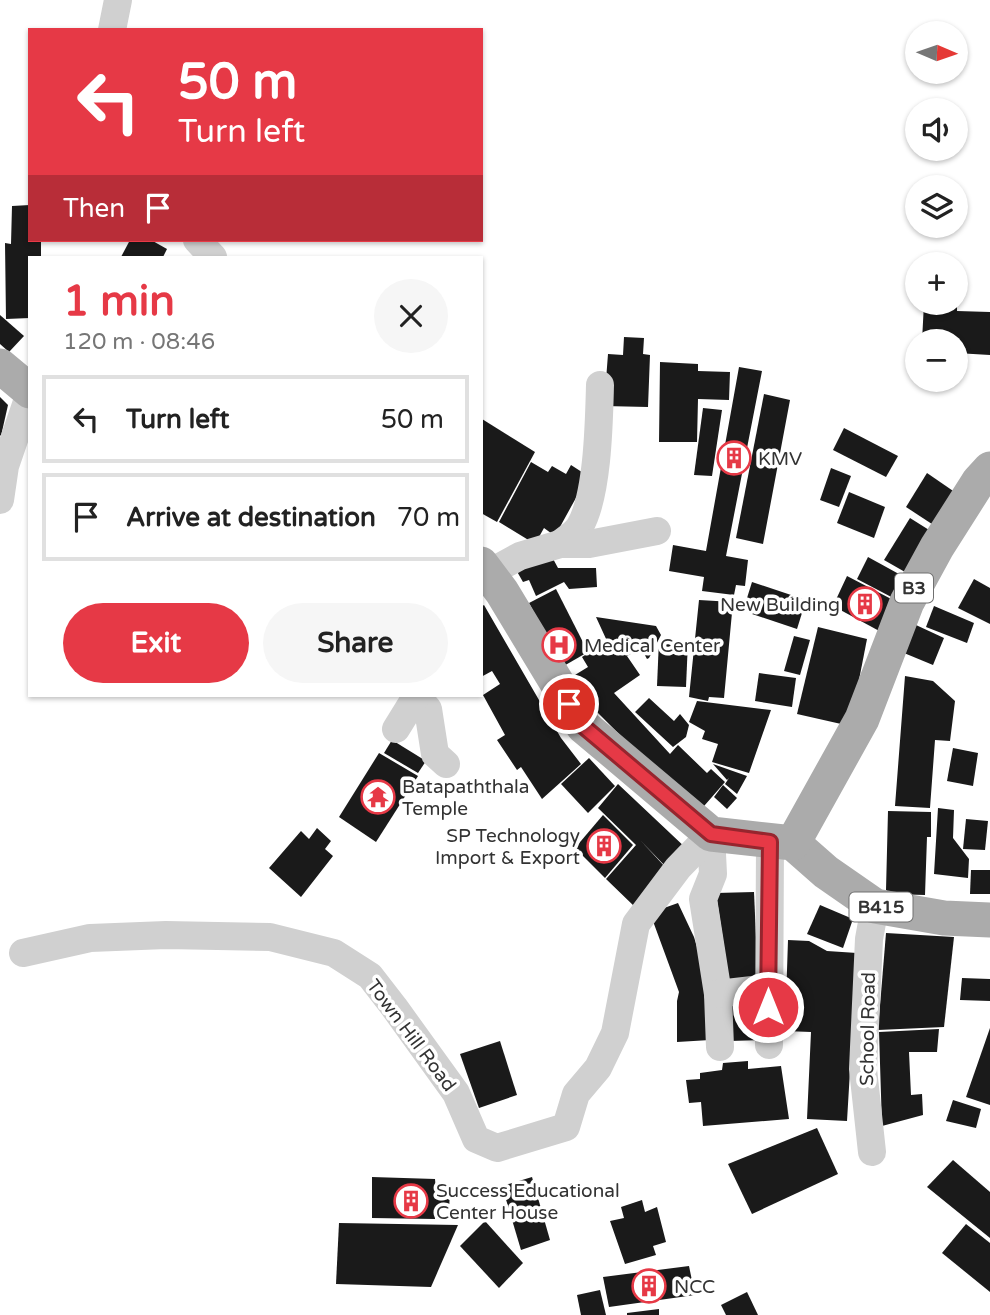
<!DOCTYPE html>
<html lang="en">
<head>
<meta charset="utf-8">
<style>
  :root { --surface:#fff; --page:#f6f6f6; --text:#222; --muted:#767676; --line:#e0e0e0; --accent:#e63946 }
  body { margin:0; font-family:"Varela Round",sans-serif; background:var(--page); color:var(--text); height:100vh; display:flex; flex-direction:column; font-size:26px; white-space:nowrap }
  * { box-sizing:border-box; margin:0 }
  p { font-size:23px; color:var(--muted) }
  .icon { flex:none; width:38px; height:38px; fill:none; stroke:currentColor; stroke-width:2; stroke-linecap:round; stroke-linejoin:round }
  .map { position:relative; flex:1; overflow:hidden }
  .panel { position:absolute; left:28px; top:256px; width:455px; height:441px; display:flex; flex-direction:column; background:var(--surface); border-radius:0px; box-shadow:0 2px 5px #0004 }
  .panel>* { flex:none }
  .guide { position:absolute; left:28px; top:28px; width:455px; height:214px; border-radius:0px; box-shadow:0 2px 5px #0004; background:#e63946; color:#fff; overflow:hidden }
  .needle { width:46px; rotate:92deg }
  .controls { position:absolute; left:905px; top:21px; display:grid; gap:14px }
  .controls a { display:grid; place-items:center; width:63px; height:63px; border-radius:50%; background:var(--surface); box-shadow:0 2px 5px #0004; font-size:35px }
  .pin { position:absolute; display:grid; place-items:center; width:60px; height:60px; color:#fff; margin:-30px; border:4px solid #fff; border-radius:50%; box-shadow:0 2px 7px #0007 }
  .me { position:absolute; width:77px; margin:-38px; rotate:0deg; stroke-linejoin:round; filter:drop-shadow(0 0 5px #0008) }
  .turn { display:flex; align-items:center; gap:24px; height:147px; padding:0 35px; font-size:32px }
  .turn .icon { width:91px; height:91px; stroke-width:2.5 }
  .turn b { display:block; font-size:49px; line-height:60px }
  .then { display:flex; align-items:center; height:66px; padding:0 35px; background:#0003; gap:14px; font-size:26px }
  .round { display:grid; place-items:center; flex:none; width:74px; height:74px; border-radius:37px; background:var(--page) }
  .head { display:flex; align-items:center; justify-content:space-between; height:119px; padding:0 35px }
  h1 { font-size:42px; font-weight:700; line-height:52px; color:var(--accent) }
  .cta { display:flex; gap:14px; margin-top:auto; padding:14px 35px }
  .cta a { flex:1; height:80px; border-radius:42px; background:var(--accent); color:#fff; font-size:28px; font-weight:700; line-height:80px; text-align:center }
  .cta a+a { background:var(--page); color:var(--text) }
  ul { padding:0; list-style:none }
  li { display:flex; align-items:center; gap:21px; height:88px; margin:0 14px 10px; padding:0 21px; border:4px solid var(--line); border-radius:0px }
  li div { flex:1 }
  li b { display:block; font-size:26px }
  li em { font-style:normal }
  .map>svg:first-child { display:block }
  .building { fill:#1a1a1a }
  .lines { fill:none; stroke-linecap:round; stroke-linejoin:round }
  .minor { stroke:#d0d0d0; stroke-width:28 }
  .major { stroke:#ababab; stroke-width:35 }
  .route-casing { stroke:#96252e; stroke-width:18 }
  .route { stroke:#e63946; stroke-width:12 }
  .labels { text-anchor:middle; stroke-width:7; stroke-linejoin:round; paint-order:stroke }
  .shield { fill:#fff; stroke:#707070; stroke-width:2 }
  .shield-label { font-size:18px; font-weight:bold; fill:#333 }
  .poi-label { font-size:19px; fill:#333; stroke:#fff; text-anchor:start }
  .street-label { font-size:19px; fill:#333; stroke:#fff }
</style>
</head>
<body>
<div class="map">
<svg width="990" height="1315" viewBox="0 0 990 1315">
  <rect width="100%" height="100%" fill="#fff"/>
  <g class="building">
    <path d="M30 205V240H41V257H30V318L6 319 5 243 11 244 12 206Z"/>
    <path d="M130 240H151L167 249 163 257H121Z"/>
    <path d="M924 303H957V311L990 312V355L956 353V341H922Z"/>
    <path d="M0 315 24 336 9 352 0 344Z"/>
    <path d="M624 337 644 338 643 354 650 355 648 407 604 406 608 354 623 355Z"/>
    <path d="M660 362 698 364V371L730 372 729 400 698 399 697 442H659Z"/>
    <path d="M739 367 762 371 726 556 748 560 745 586 736 585 734 595 702 591 704 577 669 571 673 545 706 551Z"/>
    <path d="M764 394 790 400 763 544 736 538Z"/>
    <path d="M0 397 8 405 1 436 0 435Z"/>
    <path d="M703 408 722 410 712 476 694 475Z"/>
    <path d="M482 419 535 452 497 522 481 513Z"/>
    <path d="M844 428 898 456 886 477 833 450Z"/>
    <path d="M531 462 548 472 552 466 566 474 571 465 588 476 555 536 544 528 535 544 499 522Z"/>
    <path d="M831 468 851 476 839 507 820 500Z"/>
    <path d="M927 473 959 495 938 528 906 507Z"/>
    <path d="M849 492 885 507 874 538 837 523Z"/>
    <path d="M910 518 937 535 912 576 884 560Z"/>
    <path d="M551 555 558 568H596L597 587 569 589 564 582 536 596 529 580 523 582 515 568Z"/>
    <path d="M868 557 908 579 897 600 857 579Z"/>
    <path d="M847 576 897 602 883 633 833 606Z"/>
    <path d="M974 579 990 588V624L958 608Z"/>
    <path d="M752 582 806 600 797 629 743 611Z"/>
    <path d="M556 589 588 652 562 667 529 603Z"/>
    <path d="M699 600 733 602 724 698 709 697 708 701 689 697Z"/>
    <path d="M484 605 561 738 581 764 542 799 521 767 517 770 497 740 505 735 483 695 500 684 492 671 481 677V607Z"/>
    <path d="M934 606 974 623 967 643 926 627Z"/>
    <path d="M596 617 656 626 661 635 649 658 647 659 641 648 627 656 640 675 614 693 670 754 678 745 707 773 711 769 725 782 698 813 586 701 570 678 588 667 582 657 607 641Z"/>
    <path d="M916 625 944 638 933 665 904 653Z"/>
    <path d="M818 627 867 639 850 726 797 714Z"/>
    <path d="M794 636 810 640 800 675 784 671Z"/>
    <path d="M659 640 688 641 686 687 657 686Z"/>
    <path d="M759 673 796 678 792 707 755 701Z"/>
    <path d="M905 676 933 681 955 701 950 741 935 740 930 808 895 806Z"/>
    <path d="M649 698 674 721 680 714 689 725 686 737 673 747 635 712Z"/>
    <path d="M697 701 771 710 749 773 712 762 718 744 702 739 705 731 689 722Z"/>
    <path d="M392 740 426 761 418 773 384 753Z"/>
    <path d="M953 748 978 753 973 786 947 781Z"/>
    <path d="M379 753 418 776 376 842 339 817Z"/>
    <path d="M589 758 615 786 588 813 561 784Z"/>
    <path d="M713 764 747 776 737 794 725 784 729 778 727 780Z"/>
    <path d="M618 784 688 850 668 869 640 840 667 869 635 907 606 879 636 845 598 808Z"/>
    <path d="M723 785 737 798 727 809 714 797Z"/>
    <path d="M938 808 954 810 953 838 969 859 968 878 934 874Z"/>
    <path d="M888 811 931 812V837H927L925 895 890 894 886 890Z"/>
    <path d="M603 815 633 845 605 878 575 848Z"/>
    <path d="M966 819 988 821 985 850 963 849Z"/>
    <path d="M317 828 331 841 325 849 333 856 301 897 269 868 301 831 309 839Z"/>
    <path d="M971 870H990V894H970Z"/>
    <path d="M754 892 758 983 730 987 716 893Z"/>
    <path d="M678 903 694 937 706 976 710 1040 677 1042V1001L679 992 650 913Z"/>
    <path d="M820 905 853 919 843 948 807 934Z"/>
    <path d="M886 933 954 937 944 1027 878 1030Z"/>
    <path d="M788 940 809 941 827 951 857 953 847 1121 807 1119 811 1032 785 1031Z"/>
    <path d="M962 978 990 979V1001L960 1000Z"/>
    <path d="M761 1000 763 1040 730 1041V1001Z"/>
    <path d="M990 1028V1105L966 1097Z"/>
    <path d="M939 1029 937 1052H909L911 1095 922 1094 923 1115 882 1126 879 1032Z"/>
    <path d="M500 1041 517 1095 479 1108 460 1054Z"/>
    <path d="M748 1061V1069L781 1066 789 1119 703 1126 701 1102 689 1103 686 1080 700 1079V1073L722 1070 723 1063Z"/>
    <path d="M953 1100 981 1109 976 1128 946 1121Z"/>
    <path d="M817 1128 838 1174 752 1214 728 1164Z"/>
    <path d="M953 1160 990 1192V1238L927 1187Z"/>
    <path d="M372 1177 435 1179 436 1191 450 1190 449 1211H435V1219L372 1218Z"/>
    <path d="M532 1177 550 1240 521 1250 502 1186Z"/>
    <path d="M642 1200 645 1212 657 1207 666 1242 653 1246 656 1255 625 1264 610 1221 624 1218 621 1207Z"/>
    <path d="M485 1221 523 1263 499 1288 460 1246Z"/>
    <path d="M339 1223 458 1225 431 1287 336 1284Z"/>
    <path d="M966 1224 990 1243V1292L942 1253Z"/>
    <path d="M689 1266 695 1295 609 1307 603 1277Z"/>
    <path d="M600 1290 606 1315H581L577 1295Z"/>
    <path d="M747 1292 758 1315H726L721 1305Z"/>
    <path d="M659 1309V1315H627V1313Z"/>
  </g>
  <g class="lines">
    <g class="minor">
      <path d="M112 30 118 0"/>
      <path d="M197 240 213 257"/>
      <path d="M0 500 5 466 30 393"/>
      <path d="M560 544C566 539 576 533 580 526 598 495 599 421 600 385"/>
      <path d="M489 573 520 556 560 544H589L657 531"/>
      <path d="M416 695 428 709 435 754 446 764"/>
      <path d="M396 729 417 695"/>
      <path d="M711 834 713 874 703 899 718 994 720 1047"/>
      <path d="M23 953 90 938 166 935 270 937 334 953 370 976 394 1007 456 1093 476 1139 497 1148 566 1127 576 1094 598 1068 615 1033 636 924 678 868 711 834"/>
      <path d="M718 994 768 988"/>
      <path d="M769 1045 770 842"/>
      <path d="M872 1152 863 1069 869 939 875 906"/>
    </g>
    <g class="major">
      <path d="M0 366 30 391"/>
      <path d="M481 564 502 592 583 726 711 834 793 843 826 872 875 906 944 918 990 920"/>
      <path d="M793 843 862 719 907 602 937 547 979 481 990 469"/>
    </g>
  </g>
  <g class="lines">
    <defs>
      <path id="route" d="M569 704 583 726 711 834 770 842 768 1007"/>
    </defs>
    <use href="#route" class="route-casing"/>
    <use href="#route" class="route"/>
  </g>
  <defs>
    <symbol id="building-ring" viewBox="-11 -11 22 22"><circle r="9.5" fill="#fff" stroke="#e63946" stroke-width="1.5"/><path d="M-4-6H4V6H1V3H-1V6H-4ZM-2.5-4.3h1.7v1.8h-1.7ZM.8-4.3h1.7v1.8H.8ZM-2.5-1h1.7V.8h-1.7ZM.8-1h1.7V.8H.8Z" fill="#e63946"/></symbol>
    <symbol id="hospital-ring" viewBox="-11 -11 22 22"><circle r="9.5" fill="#fff" stroke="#e63946" stroke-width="1.5"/><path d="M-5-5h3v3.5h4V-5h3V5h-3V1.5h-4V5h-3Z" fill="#e63946"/></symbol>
    <symbol id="temple-ring" viewBox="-11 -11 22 22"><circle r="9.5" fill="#fff" stroke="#e63946" stroke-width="1.5"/><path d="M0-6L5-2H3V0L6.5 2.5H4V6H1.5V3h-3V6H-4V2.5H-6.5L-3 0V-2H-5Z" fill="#e63946"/></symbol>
  </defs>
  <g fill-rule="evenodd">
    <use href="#building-ring" x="715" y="439" width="38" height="38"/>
    <use href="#building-ring" x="846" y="585" width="38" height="38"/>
    <use href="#hospital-ring" x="540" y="626" width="38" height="38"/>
    <use href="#temple-ring" x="359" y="778" width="38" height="38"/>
    <use href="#building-ring" x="585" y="827" width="38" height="38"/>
    <use href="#building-ring" x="392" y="1182" width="38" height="38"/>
    <use href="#building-ring" x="630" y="1267" width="38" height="38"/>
  </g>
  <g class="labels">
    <g class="shield">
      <rect x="895" y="573.5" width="38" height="29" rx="5"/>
      <rect x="849.5" y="892.5" width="63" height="29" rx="5"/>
    </g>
    <g class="shield-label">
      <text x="914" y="594">B3</text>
      <text x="881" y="913">B415</text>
    </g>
    <g class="poi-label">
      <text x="758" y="465">KMV</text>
      <text x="840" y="611" text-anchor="end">New Building</text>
      <text x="584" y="652">Medical Center</text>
      <text x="402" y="793">Batapaththala<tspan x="402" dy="22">Temple</tspan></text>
      <text x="580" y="842" text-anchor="end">SP Technology<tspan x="580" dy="22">Import &amp; Export</tspan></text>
      <text x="436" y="1197">Success Educational<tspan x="436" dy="22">Center House</tspan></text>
      <text x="674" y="1293">NCC</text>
    </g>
    <g class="street-label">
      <text transform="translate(867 1029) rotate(-89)" y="7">School Road</text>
      <text transform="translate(412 1035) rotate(53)" y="7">Town Hill Road</text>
    </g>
  </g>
</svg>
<div class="controls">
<a><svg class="needle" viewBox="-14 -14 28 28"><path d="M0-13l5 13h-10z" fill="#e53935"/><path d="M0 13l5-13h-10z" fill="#767676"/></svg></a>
<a><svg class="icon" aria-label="sound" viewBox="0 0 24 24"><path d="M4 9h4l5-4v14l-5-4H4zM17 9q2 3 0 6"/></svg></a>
<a><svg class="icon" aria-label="layers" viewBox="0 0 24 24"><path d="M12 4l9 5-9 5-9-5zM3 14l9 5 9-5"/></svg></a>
<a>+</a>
<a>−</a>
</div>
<div class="pin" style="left:569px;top:704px;background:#d93025"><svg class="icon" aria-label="arrive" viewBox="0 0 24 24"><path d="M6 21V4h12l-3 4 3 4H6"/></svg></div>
<svg class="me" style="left:768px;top:1007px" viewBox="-20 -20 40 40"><circle r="17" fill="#e63946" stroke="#fff" stroke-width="3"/><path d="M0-11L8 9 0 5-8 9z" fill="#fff"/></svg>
<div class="guide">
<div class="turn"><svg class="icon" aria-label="left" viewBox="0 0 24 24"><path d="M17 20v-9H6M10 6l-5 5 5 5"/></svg><div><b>50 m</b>Turn left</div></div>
<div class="then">Then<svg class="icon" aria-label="arrive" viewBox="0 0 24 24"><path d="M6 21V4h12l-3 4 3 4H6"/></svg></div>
</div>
<section class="panel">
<div class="head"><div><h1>1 min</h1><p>120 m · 08:46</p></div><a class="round"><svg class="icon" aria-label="close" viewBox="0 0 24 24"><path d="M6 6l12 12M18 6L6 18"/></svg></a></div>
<ul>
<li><svg class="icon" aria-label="left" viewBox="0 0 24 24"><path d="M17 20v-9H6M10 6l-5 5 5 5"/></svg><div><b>Turn left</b></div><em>50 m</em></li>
<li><svg class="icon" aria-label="arrive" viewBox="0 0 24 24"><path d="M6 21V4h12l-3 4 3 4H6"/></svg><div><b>Arrive at destination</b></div><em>70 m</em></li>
</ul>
<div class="cta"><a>Exit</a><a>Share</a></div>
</section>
</div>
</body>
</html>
